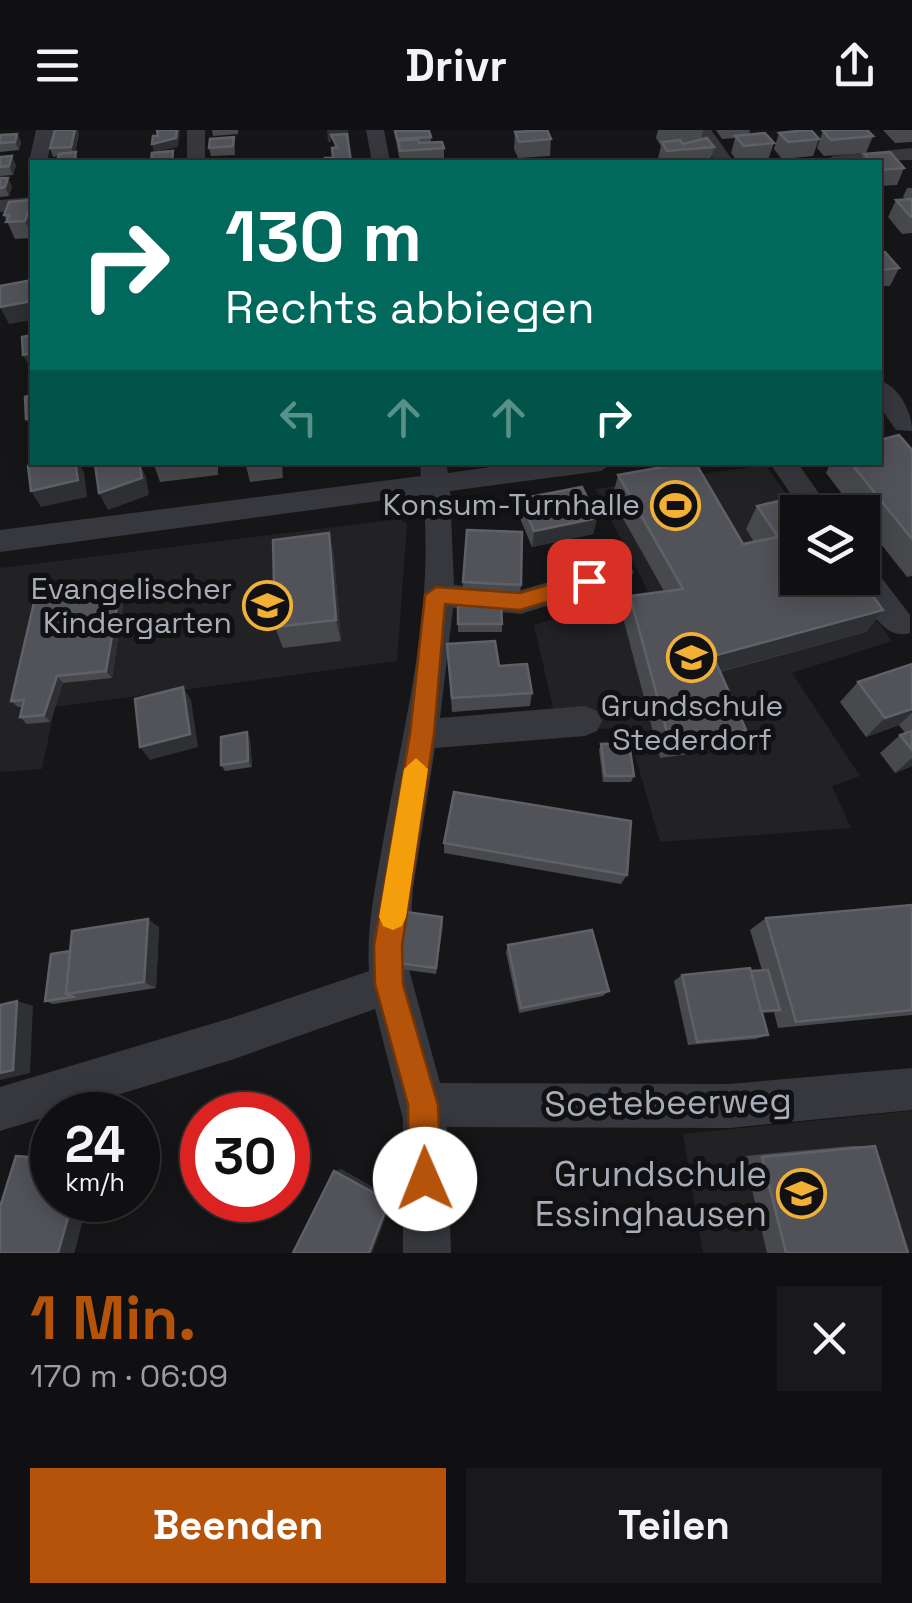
<!DOCTYPE html>
<html lang="de">
<head>
<meta charset="utf-8">
<style>
  :root { --surface:#101012; --page:#19191b; --text:#f1f3f6; --muted:#9c9d9f; --line:#303032; --accent:#b45309 }
  body { margin:0; font-family:"Space Grotesk",sans-serif; background:var(--page); color:var(--text); height:100vh; display:flex; flex-direction:column; font-size:38px; white-space:nowrap }
  * { box-sizing:border-box; margin:0 }
  p { font-size:32px; color:var(--muted) }
  .icon { flex:none; width:55px; height:55px; fill:none; stroke:currentColor; stroke-width:2; stroke-linecap:round; stroke-linejoin:round }
  .map { position:relative; height:1123px; overflow:hidden }
  .panel { display:flex; flex-direction:column; background:var(--surface); flex:1 }
  .panel>* { flex:none }
  .hud { position:absolute; left:30px; top:30px; width:852px; height:305px; border-radius:0px; box-shadow:0 5px 25px #0003,0 0 0 2px var(--line); background:#00695c; color:#fff; overflow:hidden }
  .fabs { position:absolute; left:780px; top:365px; display:grid; gap:20px }
  .fabs a { display:grid; place-items:center; width:100px; height:100px; border-radius:0px; background:var(--surface); box-shadow:0 5px 25px #0003,0 0 0 2px var(--line); font-size:50px }
  .speed { position:absolute; left:30px; top:962px; display:flex; gap:20px; font-size:50px; font-weight:700; text-align:center }
  .speed>* { display:grid; place-content:center; width:130px; height:130px; border-radius:50%; background:var(--surface); box-shadow:0 5px 25px #0003,0 0 0 2px var(--line); line-height:1 }
  .speed small { font-size:25px; font-weight:400 }
  .speed .limit { border:15px solid #d22; background:#fff; color:#111 }
  .pin { position:absolute; display:grid; place-items:center; width:85px; height:85px; color:#fff; margin:-42px; border-radius:20px; box-shadow:0 5px 15px #0006 }
  .me { position:absolute; width:110px; margin:-55px; rotate:359deg; stroke-linejoin:round; filter:drop-shadow(0 0 8px #0008) }
  .turn { display:flex; align-items:center; gap:35px; height:210px; padding:0 30px; font-size:45px }
  .turn .icon { width:130px; height:130px; stroke-width:2.5 }
  .turn b { display:block; font-size:70px; line-height:85px }
  .lanes { display:flex; align-items:center; height:95px; padding:0 30px; background:#0003; justify-content:center; gap:50px; direction:ltr }
  .lanes .off { opacity:.35 }
  .round { display:grid; place-items:center; flex:none; width:105px; height:105px; border-radius:0px; background:var(--page) }
  .head { display:flex; align-items:center; justify-content:space-between; height:170px; padding:0 30px }
  h1 { font-size:60px; font-weight:800; line-height:75px; color:var(--accent) }
  .cta { display:flex; gap:20px; margin-top:auto; padding:20px 30px }
  .cta a { flex:1; height:115px; border-radius:0px; background:var(--accent); color:#fff; font-size:40px; font-weight:800; line-height:115px; text-align:center }
  .cta a+a { background:var(--page); color:var(--text) }
  header { display:flex; justify-content:space-between; align-items:center; height:130px; padding:0 30px; background:var(--surface); font-size:45px; font-weight:800 }
  .map>svg:first-child { display:block }
  .built { fill:#222225 }
  .lines { fill:none; stroke-linecap:round; stroke-linejoin:round }
  .minor { fill:#37383d; fill-rule:evenodd }
  .wall { fill:#47494d }
  .shaded-wall { fill:#2f3033 }
  .building { fill:#525359; stroke:#5f6168; stroke-width:2.5 }
  .route { fill:#b45309; stroke:#753606; stroke-width:2.5 }
  .slow { fill:#f59e0b }
  .labels { text-anchor:middle; stroke-width:10; stroke-linejoin:round; paint-order:stroke }
  .poi-label { font-size:30px; fill:#a8adb8; stroke:#111113; text-anchor:end }
  .near-street-label { font-size:35px; fill:#a8adb8; stroke:#111113 }
  .near-poi-label { font-size:35px; fill:#a8adb8; stroke:#111113; text-anchor:end }
</style>
</head>
<body>
<header><svg class="icon" aria-label="menu" viewBox="0 0 24 24"><path d="M4 6h16M4 12h16M4 18h16"/></svg>Drivr<svg class="icon" aria-label="share" viewBox="0 0 24 24"><path d="M12 15V3M7 8l5-5 5 5M5 13v7h14v-7"/></svg></header>
<div class="map">
<svg width="912" height="1123" viewBox="0 0 912 1123">
  <rect width="100%" height="100%" fill="#161618"/>
  <g class="built">
    <path d="M765 335 800 382 798 448H846L892 511 792 543 860 646 832 656 851 698 660 712 627 598 558 600 534 495 648 461 595 359Z"/>
    <path d="M400 389 407 394 397 531 55 577 42 639 0 642V438Z"/>
    <path d="M912 981V1123H703L683 1004Z"/>
  </g>
  <g class="lines">
    <g class="minor">
      <path d="M36 0H54L47 32H32V36L29 32Z"/>
      <rect x="187" y="0" width="18" height="32"/>
      <path d="M366 0H384L390 32H372Z"/>
      <path d="M693 0H711L734 32H716Z"/>
      <path d="M912 18V30L824 32 833 26Z"/>
      <path d="M32 67V79L0 82V70Z"/>
      <path d="M880 251C899 256 912 282 912 301L896 300 880 277Z"/>
      <path d="M420 332H446L448 343 525 332H614L601 341 450 361 454 455 521 460 619 431 629 434 634 442 629 450 521 484 453 478 440 588 585 576 597 581 602 591 597 601 585 606 435 618 413 758 408 836 440 953 729 954 912 938V980L729 998 447 997 451 1123H403V989L375 879 231 930 0 1001V957L231 888 369 841C366 798 376 754 383 712 403 597 435 481 423 365L0 422V400L421 346Z"/>
      <path d="M769 332H797L832 382H803Z"/>
      <path d="M862 432 872 435 910 485V503C882 512 866 471 852 451L850 448H862Z"/>
    </g>
  </g>
  <g class="wall">
    <path d="M212 0H238V4L213 6Z"/>
    <path d="M394 0H425L410 1 431 7V12L444 18V32H400Z"/>
    <path d="M658 0H703L701 10 714 17 710 32H661L658 28 661 16 656 8Z"/>
    <path d="M716 0H750L749 5 774 13 768 30 738 32 731 23 735 8 722 9Z"/>
    <path d="M826 0H867L873 6 866 23 824 26 817 18 823 1Z"/>
    <path d="M883 0H912V12L895 13Z"/>
    <path d="M515 2 551 9 550 26 518 28 514 19Z"/>
    <path d="M779 3 819 9 813 26 782 29 774 19Z"/>
    <path d="M17 4 21 12 19 20 0 22V5Z"/>
    <path d="M79 4 75 22 79 32H57L58 26 53 27 50 18Z"/>
    <path d="M234 7 235 25 211 26 209 18Z"/>
    <path d="M864 24 904 38 897 55 880 56V32H861Z"/>
    <path d="M0 27 16 35 13 45 0 46Z"/>
    <path d="M0 48 12 56 9 66 0 67Z"/>
    <path d="M907 58H912V103L902 104 888 87 896 70 905 69 903 67Z"/>
    <path d="M32 70V108L15 109 4 85Z"/>
    <path d="M880 122 899 138 890 156H880Z"/>
    <path d="M912 320V446L907 447 862 390V382H856L826 343 831 332H880Z"/>
    <path d="M153 332H218V345L160 352Z"/>
    <path d="M245 332H282L283 348 250 352Z"/>
    <path d="M618 345 743 414 754 412 746 399 757 376 883 480 866 502 720 542 746 600 733 618 660 628 623 488 630 466 664 461 612 369Z"/>
    <path d="M520 369 597 388 593 404 532 417 519 386Z"/>
    <path d="M329 403 334 427 341 511 283 518 275 497Z"/>
    <path d="M463 452 521 455 519 470 463 467Z"/>
    <path d="M121 453 125 461 112 548 63 553 50 592 27 594 20 587 23 577H18L11 571Z"/>
    <path d="M458 476 502 494V502H458Z"/>
    <path d="M447 514 499 536 532 563 530 576 452 582Z"/>
    <path d="M912 534V636L895 643 880 623 900 605 905 603 899 595 866 607 840 572 858 552Z"/>
    <path d="M250 609 252 637 225 641 221 635Z"/>
    <path d="M601 614 634 646 631 652H603L599 620Z"/>
    <path d="M444 713 627 745 621 754 444 723Z"/>
    <path d="M912 775V885L778 898 774 882 762 883 768 905 756 909 688 915 674 851 682 845 762 840 750 800 766 788Z"/>
    <path d="M442 787 443 795 436 844 400 839 398 833Z"/>
    <path d="M159 797 156 858 53 874 45 871 70 821Z"/>
    <path d="M508 815 609 861 603 866 519 883 506 822Z"/>
    <path d="M851 1016H875L908 1123H767L744 1026Z"/>
    <path d="M16 1026 52 1027V1070H88L74 1123H0Z"/>
  </g>
  <g class="shaded-wall">
    <path d="M75 0H78L79 4 74 25 71 17Z"/>
    <path d="M177 0H180L178 17 154 22 152 14Z"/>
    <path d="M327 0H348L349 8 334 11 331 5V12H328Z"/>
    <path d="M17 4 21 12 19 20 15 12Z"/>
    <path d="M12 26 16 35 13 45 9 36Z"/>
    <path d="M8 48 12 56 9 66 5 57Z"/>
    <path d="M32 70V107L25 91Z"/>
    <path d="M32 171V190L9 194 0 177Z"/>
    <path d="M32 223V241L23 225Z"/>
    <path d="M32 288V301L26 289Z"/>
    <path d="M75 332H78L84 342 87 367 41 377 31 361Z"/>
    <path d="M139 332 146 347 149 365 108 380 99 363Z"/>
    <path d="M597 388 593 404 532 417 534 401Z"/>
    <path d="M329 403 334 427 341 511 336 490Z"/>
    <path d="M121 453 125 461 112 548 106 541Z"/>
    <path d="M883 480 866 502 703 546 713 526Z"/>
    <path d="M57 546 63 553 50 592 44 585Z"/>
    <path d="M183 557 191 570 198 617 150 630 140 617Z"/>
    <path d="M912 579V583L899 595 866 607 885 588Z"/>
    <path d="M247 602 250 609 252 637 248 631Z"/>
    <path d="M912 628V636L895 643Z"/>
    <path d="M442 787 443 795 436 844V838Z"/>
    <path d="M148 789 159 797 156 858 144 852Z"/>
    <path d="M17 871 33 876 30 943 0 950V943Z"/>
    <path d="M341 1039 393 1068 372 1123H369L334 1041Z"/>
    <path d="M73 1070H88L74 1123H58Z"/>
  </g>
  <g class="building">
    <path d="M55 0H75L71 17 50 18Z"/>
    <path d="M157 0H177L176 8 152 14 153 6H158Z"/>
    <path d="M547 0 551 9 519 12 515 2Z"/>
    <path d="M807 0H811L819 9 788 12 779 3Z"/>
    <path d="M833 0H867L873 6 831 10 823 1Z"/>
    <path d="M395 1H429L431 7 397 9Z"/>
    <path d="M765 3 774 13 744 16 735 6Z"/>
    <path d="M17 4 15 12 0 13V5Z"/>
    <path d="M347 4 351 32H326L325 28H333L332 18 337 17 331 5Z"/>
    <path d="M234 7 233 16 209 18 210 9Z"/>
    <path d="M707 8 714 17 667 21 662 12 680 10 683 14Z"/>
    <path d="M418 9 419 13 442 12 444 18 400 21 398 11Z"/>
    <path d="M173 21 172 32H135L151 31 152 23Z"/>
    <path d="M76 22 74 32H57L59 24Z"/>
    <path d="M890 22 904 38 880 40V32H872L864 24Z"/>
    <path d="M12 26 9 36 0 37V27Z"/>
    <path d="M790 30 792 32H764Z"/>
    <path d="M0 48H8L5 57 0 58Z"/>
    <path d="M912 69V87H911L896 70Z"/>
    <path d="M32 70 25 91 6 92 9 85H4L9 72Z"/>
    <path d="M880 122H885L899 138 880 140Z"/>
    <path d="M32 150V171L0 177V156Z"/>
    <path d="M32 205V223L23 225 22 207Z"/>
    <path d="M32 265V288L26 289 25 267Z"/>
    <path d="M899 305 912 320V409L850 332H880V310Z"/>
    <path d="M43 332H75L78 350 31 361 28 336Z"/>
    <path d="M101 332H139L142 348 99 363 95 334Z"/>
    <path d="M153 332H176L153 335Z"/>
    <path d="M691 332H695L743 414 778 407 757 376 801 366 813 382H798V448H860L883 480 713 526 746 600 669 610 630 466 683 459 618 345Z"/>
    <path d="M582 357 597 388 534 401 520 369Z"/>
    <path d="M467 400 522 402 521 455 463 452Z"/>
    <path d="M329 403 336 490 275 497 273 410Z"/>
    <path d="M121 453 106 541 57 546 44 585 20 587 24 570 11 571 37 460Z"/>
    <path d="M501 475 502 494H458V476Z"/>
    <path d="M495 511 499 536 527 534 532 563 452 568 447 514Z"/>
    <path d="M912 534V579L885 588 858 552Z"/>
    <path d="M183 557 190 604 140 617 135 569Z"/>
    <path d="M912 601V620L900 605Z"/>
    <path d="M247 602 248 631 221 635V607Z"/>
    <path d="M629 613 634 646H605L601 614Z"/>
    <path d="M454 662 631 691 627 745 444 713Z"/>
    <path d="M912 775V880L796 892 766 788Z"/>
    <path d="M406 782 442 787 436 838 398 833Z"/>
    <path d="M148 789 144 852 66 864 72 801Z"/>
    <path d="M592 800 609 861 521 878 508 815Z"/>
    <path d="M70 821 66 864 73 867 45 871 51 824Z"/>
    <path d="M750 838 768 905 697 912 682 845Z"/>
    <path d="M768 840 780 880 761 881 751 841Z"/>
    <path d="M17 871 13 940 0 943V875Z"/>
    <path d="M875 1016 908 1123H786L762 1027Z"/>
    <path d="M16 1026 52 1029V1070H73L58 1123H0V1077Z"/>
    <path d="M334 1041 389 1071 369 1123H293Z"/>
  </g>
  <path class="route" d="M589 443 599 451 596 457 520 480 445 474 434 604 402 816 403 854 438 975 441 1049 436 1060 425 1065 414 1060 409 1049 408 975 375 854 374 816 410 604 425 465 436 457 520 463Z"/>
  <path class="slow" d="M416 628 428 639 406 787 402 796 393 800 383 796 379 787 404 639Z"/>
  <defs>
    <symbol id="stadium-ring" viewBox="-11 -11 22 22"><circle r="9.5" fill="#111113" stroke="#f2b134" stroke-width="1.5"/><path d="M0-5a6.5 5 0 1 0 0 10a6.5 5 0 1 0 0-10ZM-3.5-1.8h7v3.6h-7Z" fill="#f2b134"/></symbol>
    <symbol id="school-ring" viewBox="-11 -11 22 22"><circle r="9.5" fill="#111113" stroke="#f2b134" stroke-width="1.5"/><path d="M0-5L7-2L0 1L-7-2ZM-4 1L0 2.5L4 1V4Q0 6-4 4Z" fill="#f2b134"/></symbol>
  </defs>
  <g fill-rule="evenodd">
    <use href="#stadium-ring" x="648" y="348" width="55" height="55"/>
    <use href="#school-ring" x="240" y="448" width="55" height="55"/>
    <use href="#school-ring" x="664" y="500" width="55" height="55"/>
    <use href="#school-ring" x="774" y="1036" width="55" height="55"/>
  </g>
  <g class="labels">
    <g class="poi-label">
      <text x="640" y="385">Konsum-Turnhalle</text>
      <text x="232" y="469">Evangelischer<tspan x="232" dy="34">Kindergarten</tspan></text>
      <text x="692" y="586" text-anchor="middle">Grundschule<tspan x="692" dy="34">Stederdorf</tspan></text>
    </g>
    <g class="near-street-label">
      <text transform="translate(668 972) rotate(-1)" y="12">Soetebeerweg</text>
    </g>
    <g class="near-poi-label">
      <text x="767" y="1056">Grundschule<tspan x="767" dy="40">Essinghausen</tspan></text>
    </g>
  </g>
</svg>
<div class="fabs">
<a><svg class="icon" aria-label="layers" viewBox="0 0 24 24"><path d="M12 4l9 5-9 5-9-5zM3 14l9 5 9-5"/></svg></a>
</div>
<div class="speed"><div>24<small>km/h</small></div><div class="limit">30</div></div>
<div class="pin" style="left:589px;top:451px;background:#d93025"><svg class="icon" aria-label="arrive" viewBox="0 0 24 24"><path d="M6 21V4h12l-3 4 3 4H6"/></svg></div>
<svg class="me" style="left:425px;top:1049px" viewBox="-20 -20 40 40"><circle r="19" fill="#fff"/><path d="M0-13L10 11 0 6-10 11z" fill="#b45309"/></svg>
<div class="hud">
<div class="turn"><svg class="icon" aria-label="right" viewBox="0 0 24 24"><path d="M7 20v-9h11M14 6l5 5-5 5"/></svg><div><b>130 m</b>Rechts abbiegen</div></div>
<div class="lanes"><svg class="icon off" aria-label="left" viewBox="0 0 24 24"><path d="M17 20v-9H6M10 6l-5 5 5 5"/></svg><svg class="icon off" aria-label="ahead" viewBox="0 0 24 24"><path d="M12 20V5M6 11l6-6 6 6"/></svg><svg class="icon off" aria-label="ahead" viewBox="0 0 24 24"><path d="M12 20V5M6 11l6-6 6 6"/></svg><svg class="icon" aria-label="right" viewBox="0 0 24 24"><path d="M7 20v-9h11M14 6l5 5-5 5"/></svg></div>
</div>
</div>
<section class="panel">
<div class="head"><div><h1>1 Min.</h1><p>170 m · 06:09</p></div><a class="round"><svg class="icon" aria-label="close" viewBox="0 0 24 24"><path d="M6 6l12 12M18 6L6 18"/></svg></a></div>
<div class="cta"><a>Beenden</a><a>Teilen</a></div>
</section>
</body>
</html>
